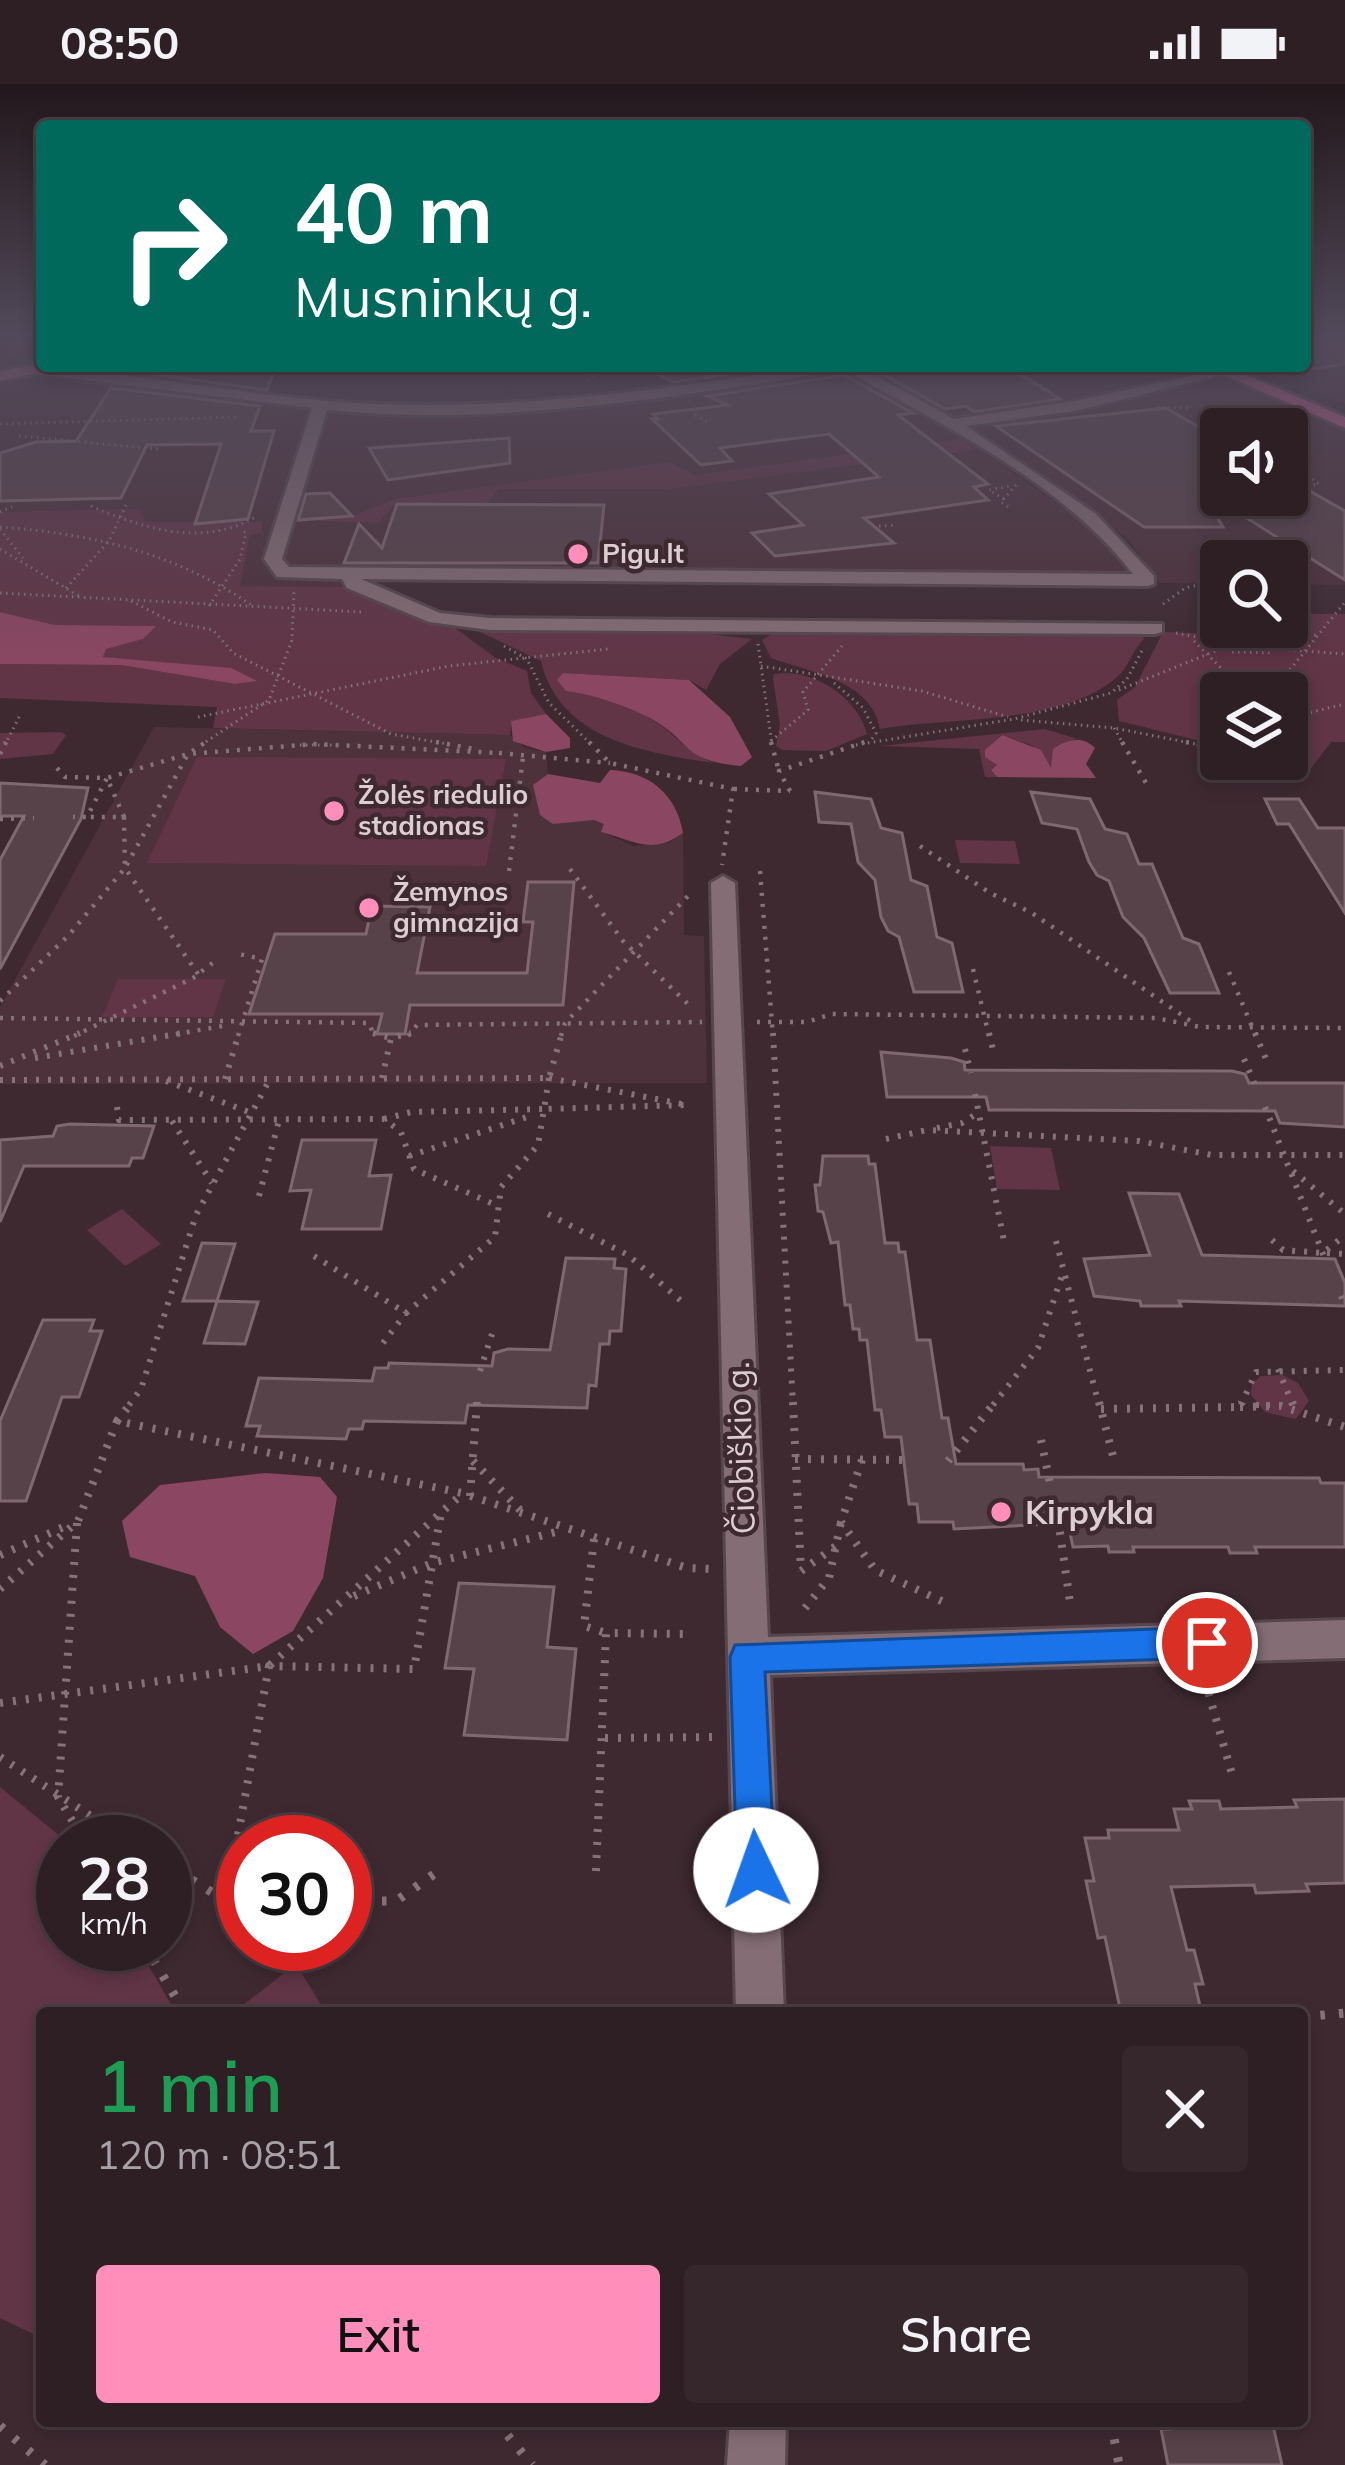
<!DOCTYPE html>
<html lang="en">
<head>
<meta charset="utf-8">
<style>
  :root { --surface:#2e1f25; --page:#36272d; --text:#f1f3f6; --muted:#a7a2a7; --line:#493d42; --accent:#ff8eba }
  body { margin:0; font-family:Mulish,sans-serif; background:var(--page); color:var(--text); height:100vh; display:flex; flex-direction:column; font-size:45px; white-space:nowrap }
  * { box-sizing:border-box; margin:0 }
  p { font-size:39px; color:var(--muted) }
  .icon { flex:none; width:66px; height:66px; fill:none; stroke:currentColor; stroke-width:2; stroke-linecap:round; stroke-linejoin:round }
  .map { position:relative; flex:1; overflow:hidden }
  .drawer { position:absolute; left:36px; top:1923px; width:1272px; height:420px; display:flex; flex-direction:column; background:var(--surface); border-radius:12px; box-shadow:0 6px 18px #0003,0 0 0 3px var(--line) }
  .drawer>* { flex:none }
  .hud { position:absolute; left:36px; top:36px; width:1275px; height:252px; border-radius:12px; box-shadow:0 6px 18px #0003,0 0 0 3px var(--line); background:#00695c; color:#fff; overflow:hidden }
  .tools { position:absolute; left:1200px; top:324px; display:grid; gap:24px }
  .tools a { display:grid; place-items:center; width:108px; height:108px; border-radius:12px; background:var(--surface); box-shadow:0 6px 18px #0003,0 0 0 3px var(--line); font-size:60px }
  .speed { position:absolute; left:36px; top:1731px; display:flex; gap:24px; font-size:60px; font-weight:700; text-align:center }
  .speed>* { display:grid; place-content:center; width:156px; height:156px; border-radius:50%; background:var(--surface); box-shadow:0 6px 18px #0003,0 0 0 3px var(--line); line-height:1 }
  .speed small { font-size:30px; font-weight:400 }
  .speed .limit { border:18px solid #d22; background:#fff; color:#111 }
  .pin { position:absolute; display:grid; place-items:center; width:102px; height:102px; color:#fff; margin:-51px; border:6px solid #fff; border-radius:50%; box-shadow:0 3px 12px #0007 }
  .me { position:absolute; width:132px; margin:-66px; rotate:357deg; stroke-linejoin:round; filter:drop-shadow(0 0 9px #0008) }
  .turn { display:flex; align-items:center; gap:42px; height:252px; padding:0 60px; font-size:54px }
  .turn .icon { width:156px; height:156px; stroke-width:2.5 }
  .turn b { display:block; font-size:84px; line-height:102px }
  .round { display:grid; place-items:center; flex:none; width:126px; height:126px; border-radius:12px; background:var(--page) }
  .summary { display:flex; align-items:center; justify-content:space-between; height:204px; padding:0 60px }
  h1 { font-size:72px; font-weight:600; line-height:90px; color:#1e9e55 }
  .action { display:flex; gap:24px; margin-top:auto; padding:24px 60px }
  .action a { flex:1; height:138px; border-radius:12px; background:var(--accent); color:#111; font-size:48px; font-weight:600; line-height:138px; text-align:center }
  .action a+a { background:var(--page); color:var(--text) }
  .status { display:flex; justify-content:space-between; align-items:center; height:84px; padding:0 60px; background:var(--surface); direction:ltr }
  .status svg { height:33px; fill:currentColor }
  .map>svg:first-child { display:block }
  .built { fill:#4d313b; fill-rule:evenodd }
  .green { fill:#613546 }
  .forest { fill:#8b4762 }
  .building { fill:#584249; stroke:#806870; stroke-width:3 }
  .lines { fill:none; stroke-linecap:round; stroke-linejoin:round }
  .street-casing { stroke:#57464d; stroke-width:6 }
  .primary-casing { stroke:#57464d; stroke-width:6 }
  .highway-casing { stroke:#57464d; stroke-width:6 }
  .path-far4 { stroke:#857379; stroke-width:3; stroke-dasharray:1.5 4.5; stroke-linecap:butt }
  .path-far3 { stroke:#857379; stroke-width:4.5; stroke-dasharray:3 8; stroke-linecap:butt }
  .path-far2 { stroke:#857379; stroke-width:6; stroke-dasharray:3 9; stroke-linecap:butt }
  .path-far1 { stroke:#857379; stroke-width:8; stroke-dasharray:3 10; stroke-linecap:butt }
  .path { stroke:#857379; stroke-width:9; stroke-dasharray:4.5 14; stroke-linecap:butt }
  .street { fill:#856d75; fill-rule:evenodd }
  .primary { fill:#b76486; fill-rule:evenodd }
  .highway { fill:#d95e92; fill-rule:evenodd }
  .route { fill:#1a73e8; stroke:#114b97; stroke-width:3 }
  .poi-dot { fill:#ff8eba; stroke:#3e2931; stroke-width:4.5 }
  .labels { text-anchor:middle; stroke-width:9; stroke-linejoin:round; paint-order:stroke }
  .far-poi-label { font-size:27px; font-weight:bold; fill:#dbcdd1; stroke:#3e2931; text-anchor:start }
  .street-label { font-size:33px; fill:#dbcdd1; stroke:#3e2931 }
  .poi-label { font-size:33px; font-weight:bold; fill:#dbcdd1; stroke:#3e2931; text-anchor:start }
</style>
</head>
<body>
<div class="status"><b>08:50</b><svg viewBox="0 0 49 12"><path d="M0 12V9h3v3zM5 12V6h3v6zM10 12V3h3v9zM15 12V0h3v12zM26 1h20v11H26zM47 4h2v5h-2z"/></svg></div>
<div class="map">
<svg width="1345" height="2381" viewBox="0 0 1345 2381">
  <rect width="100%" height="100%" fill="#3e2931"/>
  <g class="built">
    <path d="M1305 250H1345V320L1250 282H1305Z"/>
    <path d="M858 282H1198L1318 334 1345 347V501L1287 500V477H1221V500L1159 499 1129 456 1109 441 968 341ZM1221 345H1287V411H1221Z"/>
    <path d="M841 287 941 338 1066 426 1103 452 1139 499 364 495 347 503H239L250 450 261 438 171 441 143 438 139 428 118 425 0 428V294L35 289 311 323 473 325Z"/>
    <path d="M154 643 510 651 525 664 546 668 548 690 534 702 540 730 553 739 594 736 605 740 602 748 633 762 670 758 683 749 684 851 704 852 707 999 0 1000V923Z"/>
  </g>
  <g class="green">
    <path d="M961 355 975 366 668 405H499L488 419 395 420 379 439 296 436 352 432 394 415 670 378 696 391Z"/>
    <path d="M118 425H140L145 438H262V449L250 451 240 502 347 503 455 544 496 574 527 587 531 609 546 630 512 637 510 651 213 644 217 623 0 614V580L121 581 235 600 256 597 103 573 105 565 143 555 154 542 55 541 0 528V428Z"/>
    <path d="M1287 530H1345V658H1331L1309 687 1287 670V609H1221V662L1119 637 1117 616 1135 603 1163 548 1290 552Z"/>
    <path d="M472 544 667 545 752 555 720 580 706 606 689 596 563 589 566 607C597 611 633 622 659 640 680 655 689 670 714 679 645 669 559 655 541 577Z"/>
    <path d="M779 546 1142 549 1144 555C1132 566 1129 583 1117 593 1064 641 947 633 880 645 872 596 808 588 771 574L762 556Z"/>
    <path d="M787 589C821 590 859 617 867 650L826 667 782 666 776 662 780 641 773 595 774 590Z"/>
    <path d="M1044 645 1088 658 1075 655 1051 685 1033 662 1001 651 985 667 997 682 991 686 997 693H985L979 665 879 662Z"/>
    <path d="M61 648 66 651 53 670 0 675V649Z"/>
    <path d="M197 673 506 675 486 782 147 779Z"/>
    <path d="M955 756 1015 757 1020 780 960 779Z"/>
    <path d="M118 895H226L213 933H102Z"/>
    <path d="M990 1062 1051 1064 1060 1106 997 1105Z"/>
    <path d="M122 1125 161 1160 125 1182 87 1146Z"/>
    <path d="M1283 1291 1298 1299 1309 1317 1296 1335 1265 1328 1251 1311 1252 1300 1261 1292Z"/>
    <path d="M0 1703 67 1758H63V1860H136L176 1929H42V2254L0 2234Z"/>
    <path d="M296 1880 326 1929H233Z"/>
  </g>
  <g class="forest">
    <path d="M0 528 55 541 156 542 143 555 106 565 103 573 231 584 257 597 235 600 121 581 0 580Z"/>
    <path d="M563 589 689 596 730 633 752 673 741 682C678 676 694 658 650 634 624 621 595 611 566 607L557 596Z"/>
    <path d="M546 630 570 654V664L546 668 513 657 511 637Z"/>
    <path d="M1002 651 1041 666 1051 684 1053 665C1067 656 1082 651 1095 664L1086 680 1096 694 997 693 991 686 997 681 985 673V666Z"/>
    <path d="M610 686C649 687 677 711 683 749 651 772 633 756 601 748L604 740 594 736 553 740 540 731 533 701 548 690 600 699Z"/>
    <path d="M265 1389 320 1393 337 1413 323 1494 293 1547 253 1570 220 1543 195 1492 130 1473 122 1437 160 1401Z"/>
  </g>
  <g class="building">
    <path d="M1305 250 1345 256V280L1305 286Z"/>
    <path d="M124 282H276L267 306 122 286Z"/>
    <path d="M638 282H785L674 298Z"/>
    <path d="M868 282 1009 283 1060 315 974 328 966 322 945 325Z"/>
    <path d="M844 291 913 329 898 331 988 400 974 403 988 416 864 434 894 459 775 472 752 449 803 441 769 410 879 393 829 350 720 364 732 377 701 381 652 335H658L653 330 728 321 707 312Z"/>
    <path d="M111 304 260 322 251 347H274L248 435 195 440 221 360 147 361 121 414 0 417V369L36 358 76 357Z"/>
    <path d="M1166 324 1221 356V411H1287V394L1345 427V496L1199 404 1223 443H1144L996 342Z"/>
    <path d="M509 354 510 379 388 396 369 364Z"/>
    <path d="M330 409 352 432 298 436 306 410Z"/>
    <path d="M397 420 604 421 598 479H344L359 440 382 464Z"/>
    <path d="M0 699 88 704 81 735 0 885V776L24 732H0Z"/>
    <path d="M815 708 871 715 881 744 902 749 911 796 927 802 937 853 952 859 963 908H914L899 853 888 847 881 833 875 796 858 778 851 740 819 738Z"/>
    <path d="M1031 708 1090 715 1105 745 1127 750 1139 780H1152L1183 854 1199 860 1219 909H1170L1144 854 1123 833 1109 797 1097 791 1089 778 1077 745 1042 739Z"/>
    <path d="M1265 715H1299L1318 744H1345V829L1289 740H1277Z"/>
    <path d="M528 798H574L563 921H410L405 950H377L382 930H249L275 850H366L372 822 430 823 417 889H527L533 838H523Z"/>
    <path d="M881 968 951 974 964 978 965 986 1232 987 1245 990 1249 999H1345V1043L1280 1039 1275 1027 989 1026 986 1013H887Z"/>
    <path d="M70 1040 154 1042 143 1074H132L129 1082H24L0 1138V1056L53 1052 57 1042Z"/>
    <path d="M302 1056H376L369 1092 391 1091 381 1145H302L311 1106 290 1107Z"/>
    <path d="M823 1072H868L869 1080H875L885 1159H898L899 1168H905L917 1256H930L942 1334H948L956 1380H1023L1024 1386 1038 1385 1039 1393 1319 1394 1321 1399H1345V1463H1255L1257 1469H1230L1228 1463H1133L1134 1468H1109L1108 1462 1073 1463 1068 1439 954 1445 953 1438H919L917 1420H909L901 1353H885L881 1326H875L867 1256H860L859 1245H853L850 1221H845L838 1158 831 1159 823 1128 818 1127 815 1101H820Z"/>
    <path d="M1129 1109 1179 1110 1202 1171 1335 1175 1345 1199V1222L1179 1217 1181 1222H1141L1140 1217 1094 1212 1084 1175 1150 1171Z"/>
    <path d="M202 1159 235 1160 217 1217H183Z"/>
    <path d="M566 1174 615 1175 614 1184 626 1185 621 1247H610L609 1260H600L596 1302 589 1301 587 1324 468 1321 465 1339 364 1337 362 1345H349L346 1355 257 1352 260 1342H246L259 1294 372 1297 375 1284H388L389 1279 492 1282 494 1269 508 1265 550 1266Z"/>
    <path d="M217 1217 258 1218 245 1260 204 1259Z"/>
    <path d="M43 1236H94L90 1247H102L79 1313H62L26 1417H0V1337Z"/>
    <path d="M459 1499 554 1503 547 1563 576 1565 567 1656 464 1651 474 1585 445 1584Z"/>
    <path d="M1345 1715V1799L1306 1800 1309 1807 1256 1809 1254 1801 1171 1803 1187 1866H1194L1203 1900H1195L1200 1922H1170L1171 1929H1121L1105 1853 1098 1854 1086 1797H1094L1085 1754H1109L1108 1746H1179L1174 1725H1192L1189 1717H1219L1221 1725 1297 1723 1294 1716Z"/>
    <path d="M1169 2337H1272L1282 2381H1168L1161 2345H1170Z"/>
  </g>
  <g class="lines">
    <defs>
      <g id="street">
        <path d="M32 282C148 289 262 316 378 320 524 326 671 304 815 282H859L954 335 1075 317 1227 284 1234 288 1075 327 966 342 1096 430 1154 492V500L1147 502 361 495 440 529 490 534 1162 540V548L1155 550 490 546 429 538 347 504 342 495 277 493 264 475 312 324 27 289ZM845 286C945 343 1061 397 1133 490L289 483 282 475 327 326C499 343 675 313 845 286Z"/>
        <path d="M723 792 735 799 768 1553 1345 1536V1574L770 1591 784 1929H736L711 799Z"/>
        <path d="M730 2337H786L785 2381H727Z"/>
      </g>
      <path id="primary" d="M32 281 38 289 0 297V287Z"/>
      <path id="highway" d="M1204 282H1225L1345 333V344Z"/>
    </defs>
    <use href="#street" class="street-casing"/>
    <use href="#primary" class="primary-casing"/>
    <use href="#highway" class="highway-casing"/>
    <g class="path-far4">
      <path d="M13 270 15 250"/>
      <path d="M1010 282 1050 307"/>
      <path d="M238 292 255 282"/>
      <path d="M588 297 601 282"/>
      <path d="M1162 323 1188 324"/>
      <path d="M695 331 709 339"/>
      <path d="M0 340 238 333"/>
      <path d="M1203 345 1284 333"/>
      <path d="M19 352 158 365"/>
      <path d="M1302 403 1319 400 1309 392"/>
      <path d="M1004 415 989 406 1010 402"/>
      <path d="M91 422C144 445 204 464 257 432"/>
      <path d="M1008 423 1001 418 1016 401"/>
      <path d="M0 428 12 423"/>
      <path d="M879 442 897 441"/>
      <path d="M0 443C93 450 177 469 254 523"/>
      <path d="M0 445 23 474"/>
      <path d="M0 465 79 512"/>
      <path d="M66 504 109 457 127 419"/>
      <path d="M0 509 362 528"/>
      <path d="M131 517 172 538 213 546 233 569 391 650 453 661"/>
      <path d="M1163 520 1185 504 1221 496"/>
      <path d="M209 522 240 475 246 449 240 445"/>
      <path d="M1176 549 1239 561"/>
      <path d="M1194 557 1246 609"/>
      <path d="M758 560 772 661"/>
      <path d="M504 562 527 575 549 619 592 661"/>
      <path d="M1264 564 1345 570"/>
      <path d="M1232 568 1273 569"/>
      <path d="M761 582 922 607 1008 633"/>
      <path d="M834 599 863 624 876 649 871 656"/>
      <path d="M1119 606 1218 566 1316 551"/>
      <path d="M1271 609 1345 518"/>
      <path d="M198 633 449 582 608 565"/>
      <path d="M1287 634 1345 620"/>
      <path d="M1021 636 1114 644 1201 661"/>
      <path d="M1114 644 1124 661"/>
      <path d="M771 657 808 626 803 608 842 562"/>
      <path d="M5 661 21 629"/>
      <path d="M201 661 269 616 292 556 294 506"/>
      <path d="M300 661H337"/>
      <path d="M856 661 1014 635 1111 609 1127 595 1144 563"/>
    </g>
    <g class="path-far3">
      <path d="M436 658 474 665"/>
      <path d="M589 658 610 679 733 705 722 781"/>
      <path d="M771 658 779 687"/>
      <path d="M1122 658 1146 699"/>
      <path d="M1186 658 1221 665"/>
      <path d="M499 669 610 679"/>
      <path d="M0 670 6 658"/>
      <path d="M1286 675 1303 699"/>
      <path d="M57 684 65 693 107 694 87 733H73"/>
      <path d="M734 705 790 707"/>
      <path d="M790 707 779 687 865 658"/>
      <path d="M124 733 107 694 188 670 206 658"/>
      <path d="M0 735 34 734"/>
      <path d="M920 762 990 809 1032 829 1192 938"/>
      <path d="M570 785 623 857 688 920"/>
      <path d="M509 787 523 673"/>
      <path d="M760 787 773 952"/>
      <path d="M973 885 989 952"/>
      <path d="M1229 888 1256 952"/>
      <path d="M198 890 125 784 188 670 314 660 500 669"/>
      <path d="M0 917 68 852 125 784 124 733H87"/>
      <path d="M0 934 369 939 374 952"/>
      <path d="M757 938H807L832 930 1156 934 1200 943 1345 944"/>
      <path d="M74 952 193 894 215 877"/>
      <path d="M165 952 223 942"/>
      <path d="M238 952 262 875 239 870"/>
      <path d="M408 952 417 941 702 938"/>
      <path d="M561 952 565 939 688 812"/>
    </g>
    <g class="path-far2">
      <path d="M373 949 390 954"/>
      <path d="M773 949 793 1321"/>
      <path d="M989 949 993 966"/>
      <path d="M1255 949 1266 975"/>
      <path d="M965 965 971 989"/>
      <path d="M35 974 183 949"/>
      <path d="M1244 975 1256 1003"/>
      <path d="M0 982 80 949"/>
      <path d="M382 994 391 954 411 949"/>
      <path d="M549 994 687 1021 544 1025Z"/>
      <path d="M225 995 239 949"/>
      <path d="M0 996 549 994 562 949"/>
      <path d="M166 997 249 1028"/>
      <path d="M975 1010 1004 1157"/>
      <path d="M117 1023 119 1036 384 1035 401 1048 414 1085 498 1122"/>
      <path d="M1265 1023 1325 1175"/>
      <path d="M384 1035 411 1028 544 1025"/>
      <path d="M172 1037 212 1099"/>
      <path d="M937 1044 962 1039 979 1028"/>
      <path d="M886 1055 927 1046 1139 1057 1212 1071H1345"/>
      <path d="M409 1072 533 1031"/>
      <path d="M1293 1087 1345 1130"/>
      <path d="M259 1112 279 1036"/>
      <path d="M548 1130 628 1171 687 1222"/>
      <path d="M1272 1156 1283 1166 1323 1169 1345 1151"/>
      <path d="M1056 1157 1099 1321"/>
      <path d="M1327 1169 1345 1170"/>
      <path d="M314 1172 406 1229 495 1153 501 1103 538 1061 544 1025"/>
      <path d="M1341 1212 1345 1223"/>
      <path d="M383 1259 406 1229"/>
      <path d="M1278 1285 1293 1321"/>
      <path d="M480 1287 492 1250"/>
      <path d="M129 1321 141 1305 196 1131 270 995"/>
      <path d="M477 1321V1316"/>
      <path d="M993 1321 1038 1264 1064 1185"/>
      <path d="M1241 1321 1256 1288 1345 1286"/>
      <path d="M1256 1321H1270"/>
    </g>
    <g class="path-far1">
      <path d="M793 1318 801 1487"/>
      <path d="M1099 1318 1113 1372"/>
      <path d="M1292 1318 1294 1323"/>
      <path d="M1240 1323 1281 1322 1345 1343"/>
      <path d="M1101 1325 1240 1323 1242 1318"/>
      <path d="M117 1337 132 1318"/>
      <path d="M1041 1356 1050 1399"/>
      <path d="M795 1375 911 1376"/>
      <path d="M862 1376 841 1438 875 1486 950 1521"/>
      <path d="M473 1377 522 1428"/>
      <path d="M948 1377 995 1318"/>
      <path d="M470 1412 477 1318"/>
      <path d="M1058 1435 1070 1518"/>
      <path d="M77 1439 58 1713 85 1758"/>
      <path d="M594 1455 584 1542 606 1549"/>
      <path d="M0 1471 68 1441"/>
      <path d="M801 1487 836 1462"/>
      <path d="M0 1505 78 1437 117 1337 462 1409 687 1484 712 1485"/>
      <path d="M354 1512 432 1479 564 1446"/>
      <path d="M805 1524 829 1494 841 1438"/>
      <path d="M1205 1597 1232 1690"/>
      <path d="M0 1619 269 1582 462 1410"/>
      <path d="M605 1654 716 1653"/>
      <path d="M0 1673 131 1758"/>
      <path d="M165 1779 180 1789"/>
      <path d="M596 1787 606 1549 687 1550"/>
      <path d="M231 1789 269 1582 414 1585 441 1429"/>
    </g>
    <g class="path">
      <path d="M176 1786 226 1817H243"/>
      <path d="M226 1817 232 1786"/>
      <path d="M345 1817H396L437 1788"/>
      <path d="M144 1860 185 1929"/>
      <path d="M1042 1921 1043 1929"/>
      <path d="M1302 1933 1345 1929"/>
      <path d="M496 2337 532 2381"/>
      <path d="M1111 2337 1119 2381"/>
      <path d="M0 2342 45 2381"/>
    </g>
    <use href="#street" class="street"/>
    <use href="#primary" class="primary"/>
    <use href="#highway" class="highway"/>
  </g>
  <linearGradient id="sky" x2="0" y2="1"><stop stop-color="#22171b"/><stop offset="0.43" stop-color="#52495a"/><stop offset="1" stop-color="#52495a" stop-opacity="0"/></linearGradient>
  <rect width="1345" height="583" fill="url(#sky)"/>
  <path class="route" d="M1207 1543 1219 1548 1224 1559 1219 1570 1207 1574 765 1588 775 1786 769 1800 756 1805 743 1800 737 1786 730 1573 735 1561Z"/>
  <g class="poi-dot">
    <circle cx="578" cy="470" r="12"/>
    <circle cx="334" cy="727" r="12"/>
    <circle cx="369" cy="824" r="12"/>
    <circle cx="1001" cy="1428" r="12"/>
  </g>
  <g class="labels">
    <g class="far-poi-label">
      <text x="602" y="479">Pigu.lt</text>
      <text x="358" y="720">Žolės riedulio<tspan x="358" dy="31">stadionas</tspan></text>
      <text x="393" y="817">Žemynos<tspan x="393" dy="31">gimnazija</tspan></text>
    </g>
    <g class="street-label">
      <text transform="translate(740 1364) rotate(-92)" y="12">Čiobiškio g.</text>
    </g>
    <g class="poi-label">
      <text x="1025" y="1440">Kirpykla</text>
    </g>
  </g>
</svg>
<div class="tools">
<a><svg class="icon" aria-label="sound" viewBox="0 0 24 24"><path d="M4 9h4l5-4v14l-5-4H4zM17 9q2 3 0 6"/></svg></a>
<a><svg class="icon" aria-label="search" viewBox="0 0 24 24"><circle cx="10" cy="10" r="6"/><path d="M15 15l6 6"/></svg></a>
<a><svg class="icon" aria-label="layers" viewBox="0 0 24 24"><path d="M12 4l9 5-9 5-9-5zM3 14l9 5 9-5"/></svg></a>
</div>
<div class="speed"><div>28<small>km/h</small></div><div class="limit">30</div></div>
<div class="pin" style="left:1207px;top:1559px;background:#d93025"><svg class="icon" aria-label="arrive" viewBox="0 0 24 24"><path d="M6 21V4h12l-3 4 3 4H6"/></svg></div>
<svg class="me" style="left:756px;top:1786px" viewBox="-20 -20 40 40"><circle r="19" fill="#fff"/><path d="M0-13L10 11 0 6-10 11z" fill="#1a73e8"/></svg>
<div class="hud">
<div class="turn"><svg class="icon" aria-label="right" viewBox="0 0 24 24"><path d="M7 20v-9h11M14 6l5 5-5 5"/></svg><div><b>40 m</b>Musninkų g.</div></div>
</div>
<section class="drawer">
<div class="summary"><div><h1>1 min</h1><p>120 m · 08:51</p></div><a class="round"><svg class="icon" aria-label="close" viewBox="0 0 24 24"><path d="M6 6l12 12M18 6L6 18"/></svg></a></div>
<div class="action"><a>Exit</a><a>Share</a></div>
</section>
</div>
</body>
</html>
